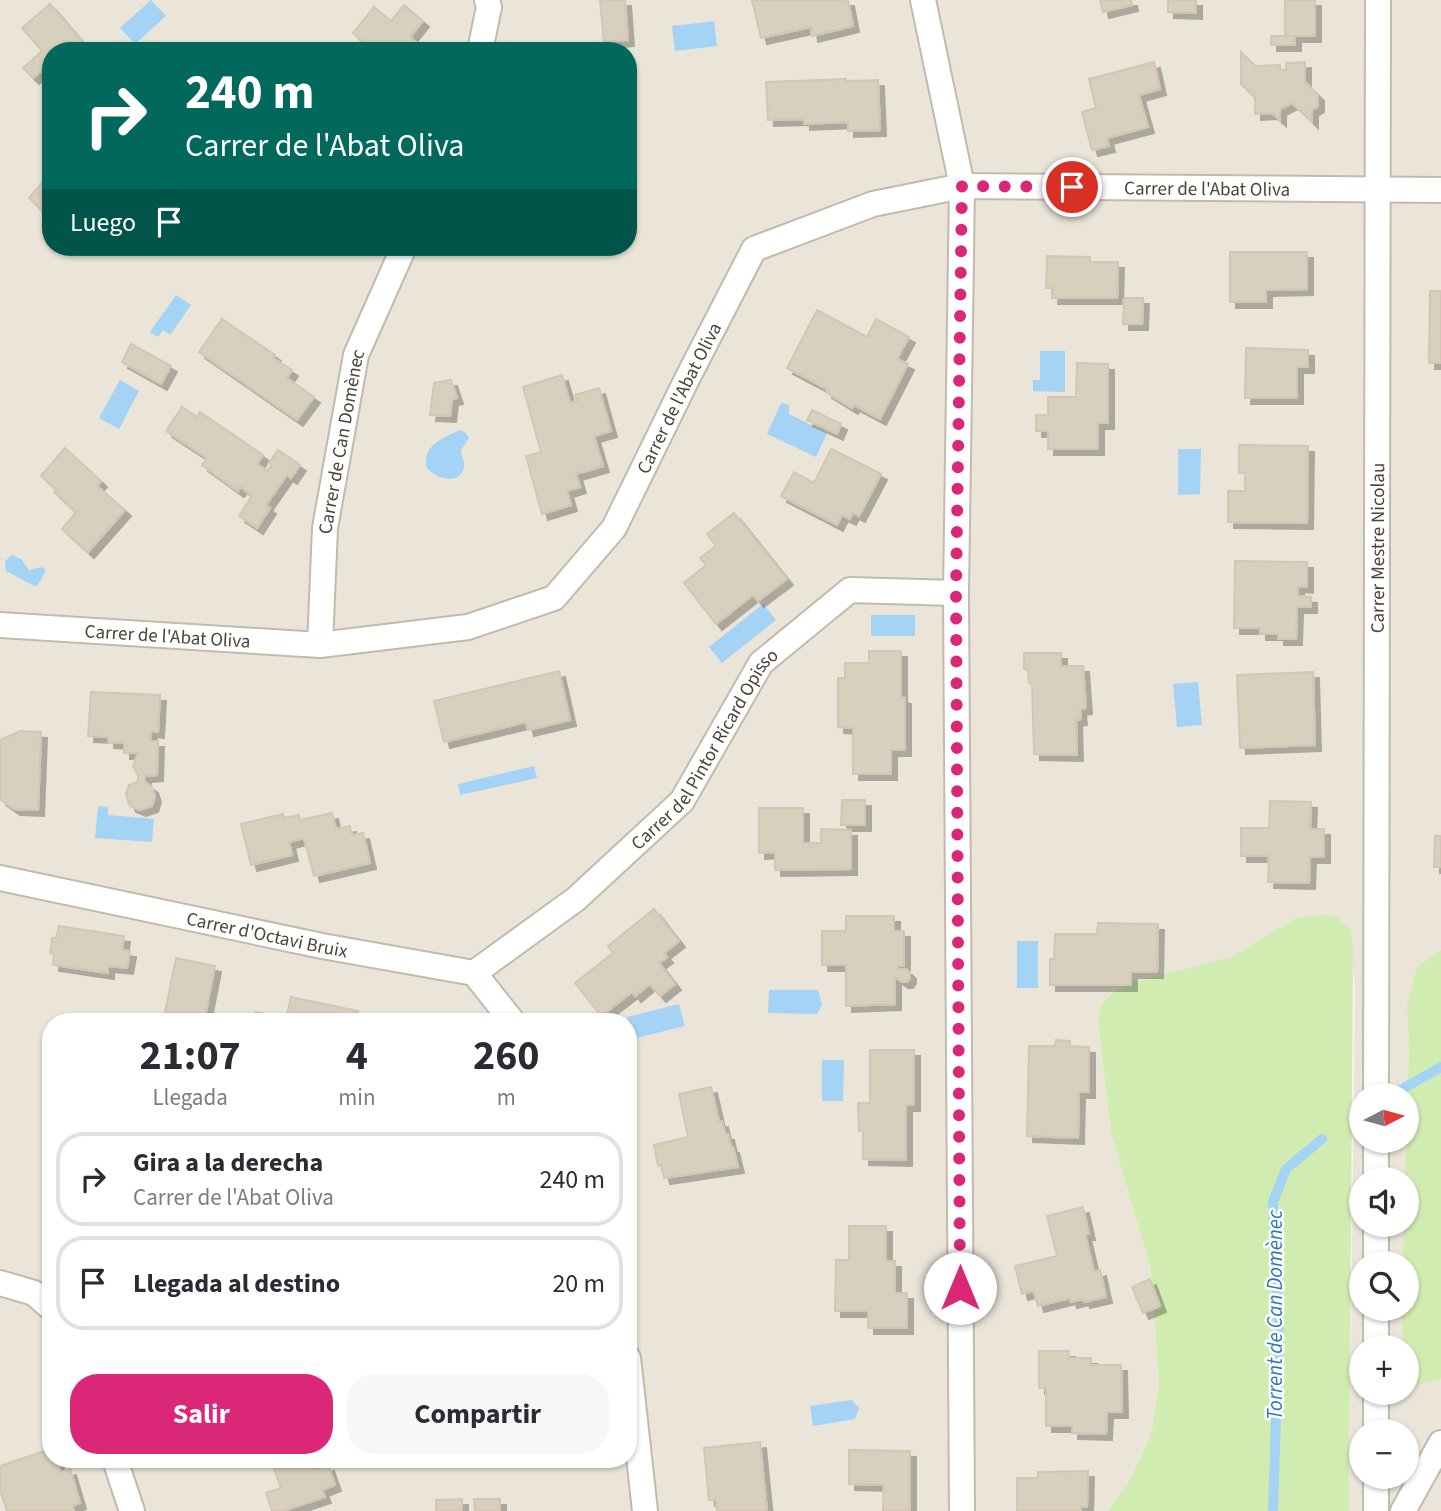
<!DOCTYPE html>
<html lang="es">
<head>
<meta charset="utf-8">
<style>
  :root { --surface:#fff; --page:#f7f7f7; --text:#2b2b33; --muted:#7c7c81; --line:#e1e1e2; --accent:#db2777 }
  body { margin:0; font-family:"Source Sans 3",sans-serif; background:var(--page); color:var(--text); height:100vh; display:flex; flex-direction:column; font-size:26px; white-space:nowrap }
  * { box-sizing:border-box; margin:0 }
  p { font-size:23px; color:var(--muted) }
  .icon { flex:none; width:38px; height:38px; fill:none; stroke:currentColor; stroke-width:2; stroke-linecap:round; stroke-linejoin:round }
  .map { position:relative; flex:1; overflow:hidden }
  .drawer { position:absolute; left:42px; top:1013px; width:595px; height:455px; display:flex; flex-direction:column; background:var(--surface); border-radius:28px; box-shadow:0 2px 5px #0004 }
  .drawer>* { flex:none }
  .guide { position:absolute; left:42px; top:42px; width:595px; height:214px; border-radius:28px; box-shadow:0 2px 5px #0004; background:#00695c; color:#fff; overflow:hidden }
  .needle { width:46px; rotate:84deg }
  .buttons { position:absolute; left:1349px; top:1083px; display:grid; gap:14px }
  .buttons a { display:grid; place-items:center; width:70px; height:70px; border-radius:50%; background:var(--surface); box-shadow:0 2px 5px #0004; font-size:35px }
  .pin { position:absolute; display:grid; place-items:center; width:60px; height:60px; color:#fff; margin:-30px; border:4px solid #fff; border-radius:50%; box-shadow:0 2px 7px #0007 }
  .me { position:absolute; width:77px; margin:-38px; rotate:0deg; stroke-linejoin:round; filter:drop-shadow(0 0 5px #0008) }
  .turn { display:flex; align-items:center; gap:24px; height:147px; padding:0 28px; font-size:32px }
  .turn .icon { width:91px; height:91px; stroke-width:2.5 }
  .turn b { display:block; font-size:49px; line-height:60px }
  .then { display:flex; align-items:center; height:66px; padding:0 28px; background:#0003; gap:14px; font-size:26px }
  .eta { display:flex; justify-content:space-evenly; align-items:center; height:119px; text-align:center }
  .eta b { font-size:42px; font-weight:700; line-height:49px }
  .action { display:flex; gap:14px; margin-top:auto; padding:14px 28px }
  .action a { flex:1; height:80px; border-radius:28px; background:var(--accent); color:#fff; font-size:28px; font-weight:700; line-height:80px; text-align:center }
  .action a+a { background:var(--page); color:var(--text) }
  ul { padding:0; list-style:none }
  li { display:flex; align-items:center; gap:21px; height:94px; margin:0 14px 10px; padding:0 14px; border:4px solid var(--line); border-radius:28px }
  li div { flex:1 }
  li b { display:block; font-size:26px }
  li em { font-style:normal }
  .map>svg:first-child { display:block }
  .residential { fill:#eae5d8; fill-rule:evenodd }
  .green { fill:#d1ecb1 }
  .water { fill:#a4d3f5 }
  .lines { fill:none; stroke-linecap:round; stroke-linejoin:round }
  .stream { stroke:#a4d3f5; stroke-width:10 }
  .building { fill:#d8cfbf; stroke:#d4c7b2; stroke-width:2; filter:url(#shadow) }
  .minor-casing { stroke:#c2bbac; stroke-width:28 }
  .minor { stroke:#fff; stroke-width:24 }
  .route { stroke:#db2777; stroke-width:12; stroke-dasharray:0 21.6 }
  .labels { text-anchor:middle; stroke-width:5; stroke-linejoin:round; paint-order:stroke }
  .street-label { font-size:19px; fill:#4b4437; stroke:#fff }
  .water-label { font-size:21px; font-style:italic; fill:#2878b6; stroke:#fff }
</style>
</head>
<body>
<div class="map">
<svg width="1441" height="1511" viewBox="0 0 1441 1511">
  <defs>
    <filter id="shadow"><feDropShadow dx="6" dy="6" stdDeviation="0" flood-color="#0004"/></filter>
  </defs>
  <rect width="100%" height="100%" fill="#f6f3ea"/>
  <path class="residential" d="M0 0H1441V950L1417 967 1408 1006 1409 1043 1407 1110V1096H1362V1141H1406L1405 1179 1362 1180V1225H1404V1249L1403 1263 1362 1264V1309H1402V1347L1362 1348V1393H1407V1388L1441 1379V1511H1349L1355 990 1350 929 1335 915 1296 918 1231 957 1134 982 1100 1005 1098 1024 1111 1133 1151 1270 1159 1385 1152 1429 1145 1449 1127 1485 1108 1511H0ZM51 51H628V247H51ZM51 1022H628V1460H51ZM1362 1432H1407V1477H1362Z"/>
  <g class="green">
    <path d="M1316 915H1335L1350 929 1353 948 1349 1511H1108L1127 1485 1145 1449 1152 1429 1159 1385 1151 1270 1111 1133 1098 1023 1100 1005 1115 991 1134 982 1231 957 1296 918Z"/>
    <path d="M1441 950V1379L1407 1388V1348L1402 1347V1309H1407V1264L1403 1263 1404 1225H1407V1180L1405 1179 1409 1043 1407 1006 1417 967Z"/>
  </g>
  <g class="water">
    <path d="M151 0 166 16 135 44 120 28Z"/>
    <path d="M714 21 717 46 675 51 672 26Z"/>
    <path d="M176 295 191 305 170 335 163 330 158 337 150 332Z"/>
    <path d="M1040 351H1065V392L1033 391V380H1040Z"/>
    <path d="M120 380 139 391 119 429 99 418Z"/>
    <path d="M781 403 789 405V414L827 433 816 457 767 434Z"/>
    <path d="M460 430 465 432 469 438 461 450C461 456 465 461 464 467 460 486 436 479 427 468 421 446 443 438 460 430Z"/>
    <path d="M1178 449H1201L1200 494 1178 495Z"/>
    <path d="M12 555 21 559 29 570 42 567 46 570 38 585 34 586 6 571 5 561Z"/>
    <path d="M763 604 776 620 722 663 709 647Z"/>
    <rect x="871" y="615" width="44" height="21"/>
    <path d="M1198 682 1202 725 1177 727 1173 684Z"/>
    <path d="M534 766 537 778 460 795 458 784Z"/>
    <path d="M98 806 108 807V815L154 819 152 842 95 838Z"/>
    <rect x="1017" y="941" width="21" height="47"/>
    <path d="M769 990H818L822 1005 817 1014 768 1013Z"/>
    <path d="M679 1004 685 1026 633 1039 627 1017Z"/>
    <path d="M822 1060H844L843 1101H822Z"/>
    <path d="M852 1400 859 1408 855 1419 813 1426 810 1406Z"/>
  </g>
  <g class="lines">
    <g class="stream">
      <path d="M1402 1089 1441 1067"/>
      <path d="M1273 1511 1279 1324 1273 1202 1286 1169 1322 1139"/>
    </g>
  </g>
  <g class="building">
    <path d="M600 0H625L628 40 604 42Z"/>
    <path d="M752 0H848L853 26 812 36 811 27 761 38Z"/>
    <path d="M1100 0H1131L1132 5 1103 12Z"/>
    <path d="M1168 0H1196V13L1168 12Z"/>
    <rect x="1285" y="0" width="30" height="36"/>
    <path d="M50 4 90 51H51V63L33 78 23 68 42 51 22 28Z"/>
    <path d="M404 5 423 21 410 37 426 51H374L353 33 374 7 391 21Z"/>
    <rect x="1271" y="36" width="24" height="9"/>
    <path d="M1241 52 1255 66 1280 65V70H1286V63L1305 62V82L1318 95V106L1312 110V122L1292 103 1280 109V120L1272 113 1255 114V97L1241 84Z"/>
    <path d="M1154 62 1160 89 1139 95 1148 127 1107 138 1109 146 1092 150 1082 112 1096 108 1089 79Z"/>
    <path d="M846 79V81L878 80 880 130 848 131V122L804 124V119L768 120 766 82Z"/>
    <path d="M51 173V203L36 190Z"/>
    <path d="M35 191 51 206V219L29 198Z"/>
    <path d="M1230 252H1307V289L1266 290V302H1230Z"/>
    <path d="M1047 256 1090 257V262H1118L1117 298H1052L1053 288H1046Z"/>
    <path d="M1430 291H1441V363H1429Z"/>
    <path d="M1124 298H1143L1142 324H1123Z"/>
    <path d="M817 310 867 337 876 319 909 337 897 359 908 364 880 419 854 405 852 408 826 392 827 389 787 368Z"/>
    <path d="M222 319 275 355 273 358 292 370 287 378 314 397 297 420 199 352Z"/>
    <path d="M131 344 171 366 161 384 122 362Z"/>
    <path d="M1246 348 1308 350V367H1297V398H1245Z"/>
    <path d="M1077 363 1108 364V423H1098V449H1048V431H1036V415H1048V397H1076Z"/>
    <path d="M562 375 570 403 577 401 575 395 599 388 611 431 594 436 603 466 576 474 580 487 567 491 571 505 542 514 526 456 541 452 523 387Z"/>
    <path d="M451 380 457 398 452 399 450 416 430 415 434 383Z"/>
    <path d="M182 407 197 417 200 412 263 455 257 464 267 471 272 465 269 463 278 450 300 465 291 478 287 475 266 505 270 508 257 528 239 516 252 496 241 487 238 491 202 465 207 458 166 431Z"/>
    <path d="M812 410 841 424 837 434 807 420Z"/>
    <path d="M1239 445 1308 446 1307 523 1228 522V491H1245V473H1239Z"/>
    <path d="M65 448 101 481 97 486 125 510 88 552 62 529 76 512 54 492 56 489 41 476Z"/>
    <path d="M831 449 881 474 859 516 853 513 850 519 842 515 837 525 781 496 794 472 814 483Z"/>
    <path d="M734 513 787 579 758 601 753 595 716 624 684 583 706 565 700 558 716 546 707 534Z"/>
    <path d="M1235 561 1307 562V587L1298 586V596L1311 597V607H1297L1296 639H1278V634H1260V628H1234Z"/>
    <path d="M869 651H901V697L905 698V750H891V774H853V728L838 727V678H845V663H869Z"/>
    <path d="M1024 653H1061V666H1083L1086 708 1080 709 1081 719 1076 720 1077 755 1034 754 1032 684 1029 683 1028 670 1024 669Z"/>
    <path d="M559 671 570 720 528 730 526 722 444 742 434 701Z"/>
    <path d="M1313 672 1315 745 1240 748 1237 675Z"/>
    <path d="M91 692 160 695 158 732 151 731 150 741H158L157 775 145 776V782L152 787 155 796 152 806 140 810 130 806 126 795 129 785 138 782V775L133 766 138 753H124V743L108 742V737L88 736Z"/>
    <path d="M20 731 41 732 38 810 14 809 0 799V740Z"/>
    <path d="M842 800H865V825H841Z"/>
    <path d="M1270 801 1311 802 1310 829H1324V857H1310L1309 883 1268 882 1269 856H1241V828H1269Z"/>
    <path d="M759 808H803V843H821V829L851 830V869L775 870V852L759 853Z"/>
    <path d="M332 813 336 829 350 826 352 835 363 833 370 863 314 876 304 838 289 842 292 855 251 865 241 824 283 814 284 818 299 815 300 820Z"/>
    <path d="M1435 836H1441V867H1434Z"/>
    <path d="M654 909 679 941 664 953 667 957 659 963 675 984 660 996 650 984 635 996 632 992 601 1016 575 983 613 953 608 946Z"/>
    <path d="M846 916H894V931H904V966H898V969H906L910 973V978L907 982H902L895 977V1004L846 1006V965H822V931H846Z"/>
    <path d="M1098 923 1158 924 1157 972H1131V985H1050V959H1054L1055 934H1097Z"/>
    <path d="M59 926 124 936 122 950 130 951 127 968 108 966V973L53 965 54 954 50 953 52 938H56Z"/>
    <path d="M176 958 215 966 204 1022H163Z"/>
    <path d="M291 997 358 1011 356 1022H254L256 1012 286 1019Z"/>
    <path d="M1056 1040 1070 1041V1046L1089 1047V1092H1079L1078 1138 1027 1136 1029 1046H1055Z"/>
    <path d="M870 1050H914V1105H906V1160L863 1159V1131H859L858 1103H870Z"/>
    <path d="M711 1087 719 1122 722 1121 725 1134H728L731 1147H733L738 1167 664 1178 661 1165 658 1166 654 1145 688 1137 679 1094Z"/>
    <path d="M1083 1207 1089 1234H1085L1094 1272 1100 1270 1106 1297 1084 1302 1083 1299 1071 1302 1070 1298 1038 1306 1034 1291 1022 1294 1015 1266 1057 1256 1047 1216Z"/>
    <path d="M849 1226H886V1261H895V1293H907V1328H868V1311H835L836 1260H849Z"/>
    <path d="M1150 1279 1160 1306 1143 1313 1132 1287Z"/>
    <path d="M1039 1351H1069L1068 1358H1091V1365H1121L1122 1412H1107L1106 1434 1072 1433V1426H1046V1388H1039Z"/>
    <path d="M760 1442 767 1511H717L716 1500H709L704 1448Z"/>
    <path d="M51 1449V1460H57L61 1472 70 1469 80 1503 72 1506 74 1511H7L0 1490V1466Z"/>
    <path d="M849 1450 910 1451V1511H883L884 1485 849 1484Z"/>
    <path d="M281 1460H312L315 1469 328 1465 335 1485 322 1490 325 1497 283 1511H272L266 1493 281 1488 272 1463Z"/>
    <path d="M1088 1471 1087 1507H1081V1511H1017V1478H1038V1472Z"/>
    <path d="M462 1499V1511H436V1500Z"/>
    <path d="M474 1499H500V1511H475Z"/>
  </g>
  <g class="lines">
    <defs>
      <g id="minor">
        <path d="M923 0 962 186 956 593 962 1511"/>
        <path d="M480 51 489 7 487 0"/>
        <path id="s1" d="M0 625 320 645 468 627 554 598 614 528 688 377 754 249 873 204 962 186 1441 190"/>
        <path id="s2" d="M320 645 325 528 356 355 404 247"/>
        <path id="s3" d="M0 878 322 946 474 973 513 1022"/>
        <path id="s4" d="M474 973 576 899 682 801 761 663 850 590 956 593"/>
        <path id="s5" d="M1376 1096 1378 0"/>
        <path d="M1376 1180V1141"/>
        <path d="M1376 1264V1225"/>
        <path d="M0 1283 34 1293 51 1308"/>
        <path d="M1376 1348V1309"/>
        <path d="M628 1358 645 1511"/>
        <path d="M1376 1432V1393"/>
        <path d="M115 1460 132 1511"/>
        <path d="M1376 1511V1477"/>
        <path d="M1403 1511 1441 1443"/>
      </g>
    </defs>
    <use href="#minor" class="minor-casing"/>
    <use href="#minor" class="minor"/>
  </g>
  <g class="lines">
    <path class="route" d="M960 1288 956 593 962 186 1072 187"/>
  </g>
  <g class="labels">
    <g class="street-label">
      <text dy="7" stroke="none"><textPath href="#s1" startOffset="1428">Carrer de l'Abat Oliva</textPath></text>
      <text dy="7" stroke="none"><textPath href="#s1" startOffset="798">Carrer de l'Abat Oliva</textPath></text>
      <text dy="7" stroke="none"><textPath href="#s2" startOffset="205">Carrer de Can Domènec</textPath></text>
      <text dy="7" stroke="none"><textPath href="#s5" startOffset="548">Carrer Mestre Nicolau</textPath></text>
      <text dy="7" stroke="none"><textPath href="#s1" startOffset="168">Carrer de l'Abat Oliva</textPath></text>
      <text dy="7" stroke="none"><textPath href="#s4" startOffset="326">Carrer del Pintor Ricard Opisso</textPath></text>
      <text dy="7" stroke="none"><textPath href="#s3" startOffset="273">Carrer d'Octavi Bruix</textPath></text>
    </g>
    <g class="water-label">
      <text transform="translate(1275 1315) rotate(-90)" y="7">Torrent de Can Domènec</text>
    </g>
  </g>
</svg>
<div class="buttons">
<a><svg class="needle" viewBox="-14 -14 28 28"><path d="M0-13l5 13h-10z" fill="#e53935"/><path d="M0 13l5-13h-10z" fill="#7c7c81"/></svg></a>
<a><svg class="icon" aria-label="sound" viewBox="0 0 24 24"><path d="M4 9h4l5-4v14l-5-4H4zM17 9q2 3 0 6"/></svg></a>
<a><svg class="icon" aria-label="search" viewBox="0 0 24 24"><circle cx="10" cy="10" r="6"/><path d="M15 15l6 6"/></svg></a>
<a>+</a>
<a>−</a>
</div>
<div class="pin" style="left:1072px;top:187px;background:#d93025"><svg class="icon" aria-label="arrive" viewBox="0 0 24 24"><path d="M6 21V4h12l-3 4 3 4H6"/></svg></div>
<svg class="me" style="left:960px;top:1288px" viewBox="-20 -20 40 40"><circle r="19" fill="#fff"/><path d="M0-13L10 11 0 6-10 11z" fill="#db2777"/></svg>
<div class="guide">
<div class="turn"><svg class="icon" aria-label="right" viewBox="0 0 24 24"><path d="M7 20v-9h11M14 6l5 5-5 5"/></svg><div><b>240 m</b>Carrer de l'Abat Oliva</div></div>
<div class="then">Luego<svg class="icon" aria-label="arrive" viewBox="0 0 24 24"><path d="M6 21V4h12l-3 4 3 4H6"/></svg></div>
</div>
<section class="drawer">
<div class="eta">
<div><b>21:07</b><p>Llegada</p></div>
<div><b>4</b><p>min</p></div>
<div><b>260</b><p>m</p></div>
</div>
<ul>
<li><svg class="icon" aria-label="right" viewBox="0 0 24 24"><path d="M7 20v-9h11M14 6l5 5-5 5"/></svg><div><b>Gira a la derecha</b><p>Carrer de l'Abat Oliva</p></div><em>240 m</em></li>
<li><svg class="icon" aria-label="arrive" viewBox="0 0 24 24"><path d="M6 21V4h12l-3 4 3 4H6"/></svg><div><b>Llegada al destino</b></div><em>20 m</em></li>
</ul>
<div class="action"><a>Salir</a><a>Compartir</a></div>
</section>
</div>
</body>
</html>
